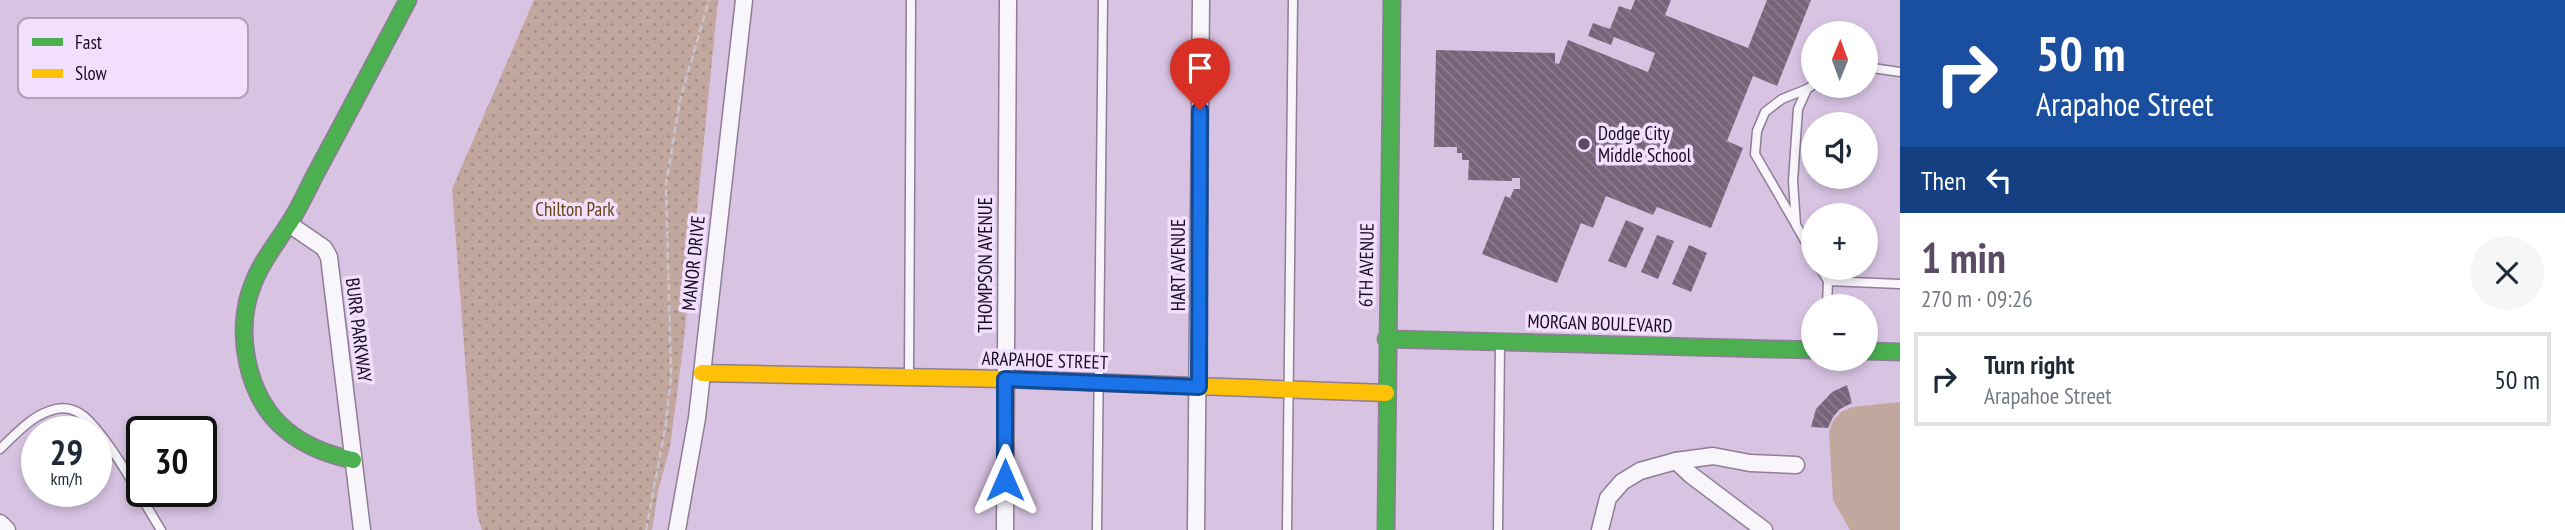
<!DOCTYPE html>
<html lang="en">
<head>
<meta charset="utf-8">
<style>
  :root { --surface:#fff; --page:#f6f6f7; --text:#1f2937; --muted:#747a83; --line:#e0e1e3; --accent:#5c4b64 }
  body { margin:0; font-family:"PT Sans Narrow",sans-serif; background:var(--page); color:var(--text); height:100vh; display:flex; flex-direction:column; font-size:26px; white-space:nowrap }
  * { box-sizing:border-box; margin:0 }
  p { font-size:23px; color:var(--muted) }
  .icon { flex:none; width:38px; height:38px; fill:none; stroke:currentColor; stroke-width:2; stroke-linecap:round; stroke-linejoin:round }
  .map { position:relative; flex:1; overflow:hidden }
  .sheet { display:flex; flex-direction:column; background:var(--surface); width:665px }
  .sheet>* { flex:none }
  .banner { background:#1a4fa0; color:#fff; overflow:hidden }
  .needle { width:46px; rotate:1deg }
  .buttons { position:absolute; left:1801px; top:21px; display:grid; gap:14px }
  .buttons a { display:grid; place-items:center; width:77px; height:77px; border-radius:50%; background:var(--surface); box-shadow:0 4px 10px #0003; font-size:35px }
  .speed { position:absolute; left:21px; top:416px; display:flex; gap:14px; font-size:35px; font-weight:700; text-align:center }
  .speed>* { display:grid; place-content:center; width:91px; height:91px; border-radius:50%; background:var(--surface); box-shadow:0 4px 10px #0003; line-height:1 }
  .speed small { font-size:18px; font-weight:400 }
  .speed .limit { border:4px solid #111; border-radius:10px; background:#fff; color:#111 }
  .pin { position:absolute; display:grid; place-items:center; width:60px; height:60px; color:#fff; margin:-72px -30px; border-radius:50% 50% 50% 0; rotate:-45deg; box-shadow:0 0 7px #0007 }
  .pin .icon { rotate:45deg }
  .me { position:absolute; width:77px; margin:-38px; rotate:0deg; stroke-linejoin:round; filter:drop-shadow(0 0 5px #0008) }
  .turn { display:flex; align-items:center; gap:24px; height:147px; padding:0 21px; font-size:32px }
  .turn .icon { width:91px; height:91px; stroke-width:2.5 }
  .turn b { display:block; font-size:49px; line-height:60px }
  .then { display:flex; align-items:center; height:66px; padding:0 21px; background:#0003; gap:14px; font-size:26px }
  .round { display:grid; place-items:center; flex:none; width:74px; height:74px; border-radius:37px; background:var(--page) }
  .summary { display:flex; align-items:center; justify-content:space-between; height:119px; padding:0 21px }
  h1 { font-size:42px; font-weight:700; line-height:52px; color:var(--accent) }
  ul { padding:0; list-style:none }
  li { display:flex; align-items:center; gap:21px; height:94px; margin:0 14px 10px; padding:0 7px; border:4px solid var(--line); border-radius:0px }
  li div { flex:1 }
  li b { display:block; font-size:26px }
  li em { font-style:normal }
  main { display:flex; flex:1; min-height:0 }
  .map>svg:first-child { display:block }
  .grass { fill:#c1a79e }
  .park { fill:url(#park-dots) }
  .building { fill:url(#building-back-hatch) }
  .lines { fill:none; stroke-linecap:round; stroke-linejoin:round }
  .lane-casing { stroke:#8d7d95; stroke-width:11 }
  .street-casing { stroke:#8d7d95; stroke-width:19 }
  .fast-casing { stroke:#8d7d95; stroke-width:19 }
  .slow-casing { stroke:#8d7d95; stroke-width:19 }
  .path { stroke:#cac4ce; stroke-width:2.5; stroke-dasharray:7 3.5; stroke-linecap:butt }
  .lane { stroke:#f9f6fb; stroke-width:8 }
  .street { stroke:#f9f6fb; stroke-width:16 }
  .fast { stroke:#4caf50; stroke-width:16 }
  .slow { stroke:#ffc107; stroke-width:16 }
  .route-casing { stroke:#114b97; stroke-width:18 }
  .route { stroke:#1a73e8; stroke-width:12 }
  .poi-dot { fill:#5c4b64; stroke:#f2dffd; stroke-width:2.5 }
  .labels { text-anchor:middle; stroke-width:7; stroke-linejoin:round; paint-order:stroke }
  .poi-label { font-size:19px; fill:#190b1f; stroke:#f2dffd; text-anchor:start }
  .park-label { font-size:19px; fill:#634313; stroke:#f2dffd }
  .street-label { font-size:19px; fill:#190b1f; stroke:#f2dffd }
  .key { fill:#f2dffd; stroke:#b19fba; stroke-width:2 }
  .key-label { font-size:19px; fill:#190b1f }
</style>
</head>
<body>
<main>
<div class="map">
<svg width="1900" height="530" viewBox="0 0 1900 530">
  <defs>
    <pattern id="park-dots" width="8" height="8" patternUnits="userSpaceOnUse" patternTransform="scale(1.75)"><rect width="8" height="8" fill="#c1a79e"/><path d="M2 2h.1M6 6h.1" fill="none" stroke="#a58e88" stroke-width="1.8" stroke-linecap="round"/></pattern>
    <pattern id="building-back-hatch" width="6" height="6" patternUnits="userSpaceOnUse" patternTransform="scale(1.75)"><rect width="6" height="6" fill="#77647a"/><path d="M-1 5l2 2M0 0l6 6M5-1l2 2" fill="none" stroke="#8b7d8e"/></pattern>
  </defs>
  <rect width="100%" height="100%" fill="#d8c3e3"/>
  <path class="grass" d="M1900 402V530H1850L1833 500 1829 432 1833 421 1841 412 1852 407Z"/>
  <path class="park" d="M534 0H718L684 339 670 447 658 491 652 530H482L477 514 452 189Z"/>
  <g class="building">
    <path d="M1635 0H1671L1665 15 1748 48 1767 0H1811L1777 86 1753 76 1727 141 1743 148 1711 228 1657 207 1653 215 1606 196 1593 228 1581 223 1557 283 1482 254 1505 196 1510 198 1514 189H1520V178H1512V181L1468 180 1469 160H1462V153H1457V147H1434L1436 50 1555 53V63L1559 64 1568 40 1648 72 1655 53 1614 37 1611 45 1588 36 1593 23 1610 29 1619 6 1631 10Z"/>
    <path d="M1626 220 1644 228 1626 268 1608 261Z"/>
    <path d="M1657 235 1674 241 1658 279 1641 272Z"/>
    <path d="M1689 245 1707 253 1691 292 1672 284Z"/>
    <path d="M1847 385 1852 403 1840 409 1833 417 1828 428 1811 427 1816 409 1832 392Z"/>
  </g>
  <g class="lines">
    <defs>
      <g id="lane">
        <path d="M1866 67 1900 72"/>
        <path d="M1813 85 1807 89 1798 109 1793 181 1796 225 1813 255"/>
        <path d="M1795 223 1755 154 1757 131 1765 112 1782 99 1807 89"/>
        <path d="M1820 268 1828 281 1827 306"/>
        <path d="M1828 281 1900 284"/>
        <path d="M909 375 911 0"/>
        <path d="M0 449C17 433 33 414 56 409 69 406 81 412 90 422 115 448 141 498 161 530"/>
        <path d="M1097 530 1103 0"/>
        <path d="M1287 530 1293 0"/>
        <path d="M1498 530 1500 344"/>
      </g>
      <g id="street">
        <path d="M289 224 324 248 329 257 362 530"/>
        <path d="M1676 461 1691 475 1764 530"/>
        <path d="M0 523 7 530"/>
        <path d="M677 530 697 418 744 0"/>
        <path d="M1005 530 1008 0"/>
        <path d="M1196 530 1201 0"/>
        <path d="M1600 530 1608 498 1622 482 1640 471 1676 461 1713 456 1750 463 1796 465"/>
      </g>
      <g id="fast">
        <path d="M1386 339 1813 350"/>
        <path d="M1866 351 1900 352"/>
        <path d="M353 460C329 455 305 446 286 430 246 397 234 330 253 284 261 262 276 244 288 225 299 209 307 190 316 173 347 116 377 58 408 0"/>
        <path d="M1386 530 1392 0"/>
      </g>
      <path id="slow" d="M702 373 1005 379 1386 393"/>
    </defs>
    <use href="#lane" class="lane-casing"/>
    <use href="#street" class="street-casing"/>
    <use href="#fast" class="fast-casing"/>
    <use href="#slow" class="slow-casing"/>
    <path class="path" d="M646 530 666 424 671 377 666 185 680 100 709 0"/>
    <use href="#lane" class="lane"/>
    <use href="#street" class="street"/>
    <use href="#fast" class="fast"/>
    <use href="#slow" class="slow"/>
  </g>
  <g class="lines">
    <defs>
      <path id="route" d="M1005 480V379L1199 387 1200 110"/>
    </defs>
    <use href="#route" class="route-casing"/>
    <use href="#route" class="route"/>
  </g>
  <circle class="poi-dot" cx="1584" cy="144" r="7"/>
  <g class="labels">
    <g class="poi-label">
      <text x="1598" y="140">Dodge City<tspan x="1598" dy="22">Middle School</tspan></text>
    </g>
    <g class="park-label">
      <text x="575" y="216">Chilton Park</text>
    </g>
    <g class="street-label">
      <text transform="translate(693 263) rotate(-84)" y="7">MANOR DRIVE</text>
      <text transform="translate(985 265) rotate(-90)" y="7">THOMPSON AVENUE</text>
      <text transform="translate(1178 265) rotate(-90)" y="7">HART AVENUE</text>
      <text transform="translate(1366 265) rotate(-89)" y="7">6TH AVENUE</text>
      <text transform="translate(1600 323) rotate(2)" y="7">MORGAN BOULEVARD</text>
      <text transform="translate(359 330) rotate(83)" y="7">BURR PARKWAY</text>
      <text transform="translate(1045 360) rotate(2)" y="7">ARAPAHOE STREET</text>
    </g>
  </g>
  <rect x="18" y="18" width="230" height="80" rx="10" class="key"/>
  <rect x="32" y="38" width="31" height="8" fill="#4caf50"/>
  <rect x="32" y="69" width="31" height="9" fill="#ffc107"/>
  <g class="key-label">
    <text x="75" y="49">Fast</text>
    <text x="75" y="80">Slow</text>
  </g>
</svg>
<div class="buttons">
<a><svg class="needle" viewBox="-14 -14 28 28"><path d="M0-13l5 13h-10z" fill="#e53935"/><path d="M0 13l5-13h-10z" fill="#747a83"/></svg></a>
<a><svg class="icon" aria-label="sound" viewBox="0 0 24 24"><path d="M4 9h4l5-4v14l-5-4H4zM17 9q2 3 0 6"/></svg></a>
<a>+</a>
<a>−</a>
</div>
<div class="speed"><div>29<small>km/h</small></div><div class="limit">30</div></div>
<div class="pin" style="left:1200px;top:110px;background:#d93025"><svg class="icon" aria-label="arrive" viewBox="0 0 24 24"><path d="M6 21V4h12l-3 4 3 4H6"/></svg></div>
<svg class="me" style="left:1005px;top:480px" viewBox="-20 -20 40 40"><path d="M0-17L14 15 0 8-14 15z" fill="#1a73e8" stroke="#fff" stroke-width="4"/></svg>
</div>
<section class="sheet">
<div class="banner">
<div class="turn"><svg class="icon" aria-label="right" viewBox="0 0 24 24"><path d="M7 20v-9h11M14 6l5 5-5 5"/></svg><div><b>50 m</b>Arapahoe Street</div></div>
<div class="then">Then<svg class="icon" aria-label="left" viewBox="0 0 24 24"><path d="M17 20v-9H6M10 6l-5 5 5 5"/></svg></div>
</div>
<div class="summary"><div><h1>1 min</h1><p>270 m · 09:26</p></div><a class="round"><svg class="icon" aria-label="close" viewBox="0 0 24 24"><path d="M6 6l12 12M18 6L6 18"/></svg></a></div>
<ul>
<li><svg class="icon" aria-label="right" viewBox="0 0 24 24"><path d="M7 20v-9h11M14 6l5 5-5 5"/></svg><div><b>Turn right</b><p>Arapahoe Street</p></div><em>50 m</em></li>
</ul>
</section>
</main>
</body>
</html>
